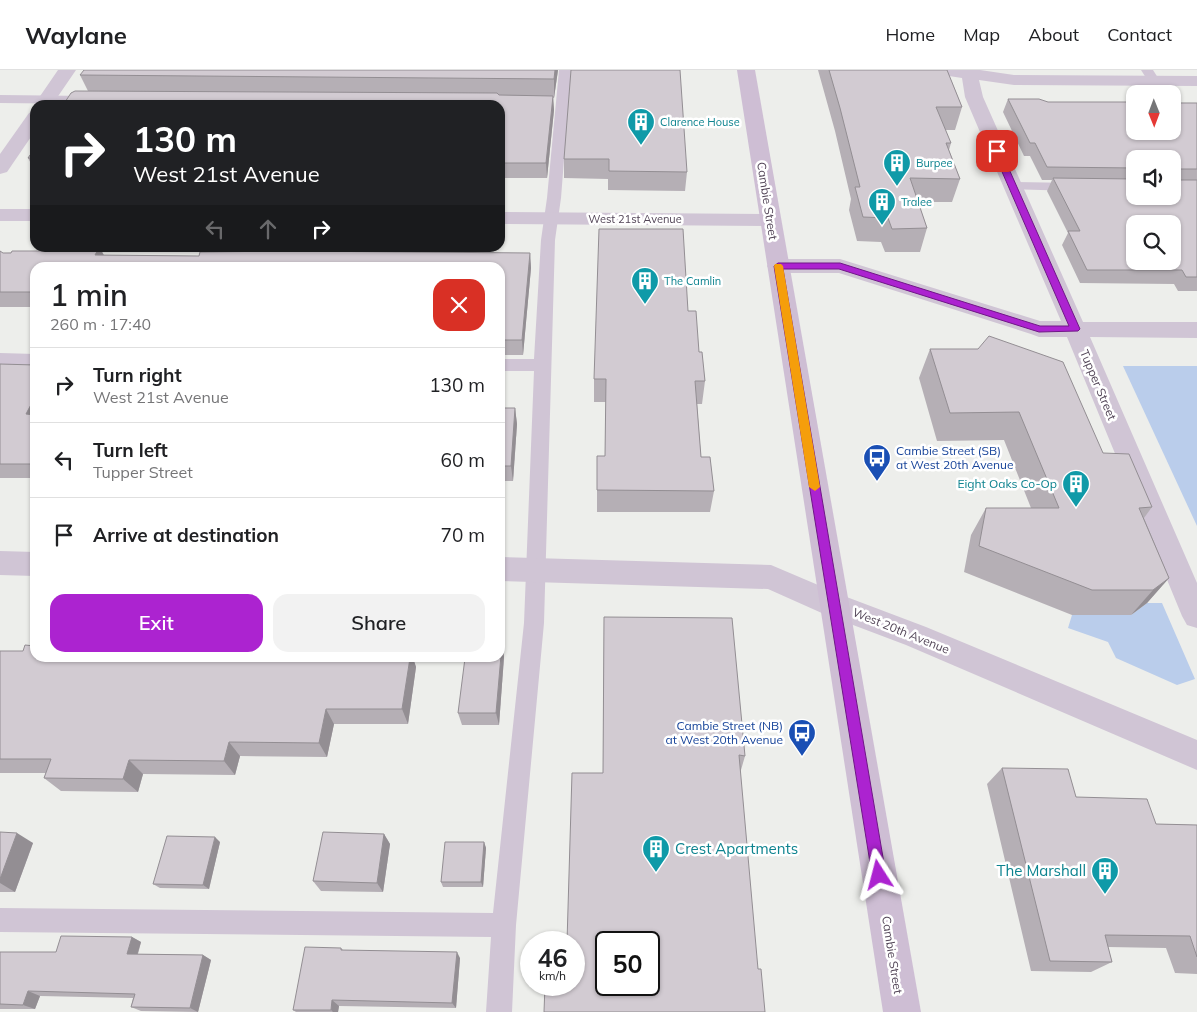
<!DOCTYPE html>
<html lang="en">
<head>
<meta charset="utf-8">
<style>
  :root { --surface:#fff; --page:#f2f2f2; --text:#202124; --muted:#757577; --line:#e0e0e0; --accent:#ac23d0 }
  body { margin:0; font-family:Mulish,sans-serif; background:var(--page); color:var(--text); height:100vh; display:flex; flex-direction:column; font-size:19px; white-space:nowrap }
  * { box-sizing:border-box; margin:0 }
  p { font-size:16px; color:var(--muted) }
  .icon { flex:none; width:28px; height:28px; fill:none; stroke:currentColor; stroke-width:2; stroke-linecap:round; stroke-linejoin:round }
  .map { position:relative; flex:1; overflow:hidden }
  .panel { position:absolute; left:30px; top:192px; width:475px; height:400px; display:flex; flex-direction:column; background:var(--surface); border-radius:15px; box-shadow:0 1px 4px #0004 }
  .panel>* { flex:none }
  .banner { position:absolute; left:30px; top:30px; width:475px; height:152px; border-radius:15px; box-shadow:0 1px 4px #0004; background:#202124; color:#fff; overflow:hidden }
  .needle { width:32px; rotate:179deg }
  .buttons { position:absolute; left:1126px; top:15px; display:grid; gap:10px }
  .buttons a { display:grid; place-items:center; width:55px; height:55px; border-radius:10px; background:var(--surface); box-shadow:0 1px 4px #0004; font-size:25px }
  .speed { position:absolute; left:520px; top:861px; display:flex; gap:10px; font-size:25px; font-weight:700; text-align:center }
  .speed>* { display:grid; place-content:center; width:65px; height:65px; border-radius:50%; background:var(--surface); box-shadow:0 1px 4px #0004; line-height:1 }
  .speed small { font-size:12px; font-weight:400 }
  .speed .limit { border:2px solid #111; border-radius:8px; background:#fff; color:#111 }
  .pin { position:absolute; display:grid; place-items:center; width:42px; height:42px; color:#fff; margin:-21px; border-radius:10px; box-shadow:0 2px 8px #0006 }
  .me { position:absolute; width:55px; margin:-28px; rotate:351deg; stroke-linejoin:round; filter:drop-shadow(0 0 4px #0008) }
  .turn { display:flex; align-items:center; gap:18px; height:105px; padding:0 20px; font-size:22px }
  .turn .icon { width:65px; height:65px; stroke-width:2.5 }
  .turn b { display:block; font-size:35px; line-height:42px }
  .lanes { display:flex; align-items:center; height:48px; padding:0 20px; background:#0003; justify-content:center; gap:25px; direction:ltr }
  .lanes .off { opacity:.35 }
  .round { display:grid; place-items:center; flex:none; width:52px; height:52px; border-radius:15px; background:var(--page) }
  .head { display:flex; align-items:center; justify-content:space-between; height:85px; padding:0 20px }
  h1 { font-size:30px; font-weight:600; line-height:38px }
  .button { display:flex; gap:10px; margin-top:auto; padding:10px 20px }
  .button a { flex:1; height:58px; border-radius:15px; background:var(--accent); color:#fff; font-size:20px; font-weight:600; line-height:58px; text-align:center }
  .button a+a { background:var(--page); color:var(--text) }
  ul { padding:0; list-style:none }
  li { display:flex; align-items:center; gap:15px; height:75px; padding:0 20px; border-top:1px solid var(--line) }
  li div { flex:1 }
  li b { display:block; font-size:19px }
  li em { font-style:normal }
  header { display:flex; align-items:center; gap:30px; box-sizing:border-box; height:70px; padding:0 25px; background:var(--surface); border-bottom:1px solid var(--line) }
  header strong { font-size:24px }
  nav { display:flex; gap:28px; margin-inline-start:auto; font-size:18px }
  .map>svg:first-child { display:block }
  .green { fill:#bacdeb }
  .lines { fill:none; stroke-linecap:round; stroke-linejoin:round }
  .lane { fill:#d0c5d5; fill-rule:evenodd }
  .street { fill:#d0c5d5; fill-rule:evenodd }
  .secondary { fill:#cebed4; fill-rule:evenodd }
  .wall { fill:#b5afb5; fill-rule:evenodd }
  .shaded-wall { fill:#938e93 }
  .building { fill:#d2cbd2; stroke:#938e93; fill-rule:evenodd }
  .route { fill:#ac23d0; stroke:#701787 }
  .slow { fill:#f59e0b }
  .labels { text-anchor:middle; stroke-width:5; stroke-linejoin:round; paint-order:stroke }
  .far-culture-label { font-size:11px; fill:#0d838f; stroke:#fff; text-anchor:start }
  .far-street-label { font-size:11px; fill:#524557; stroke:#fff }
  .street-label { font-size:12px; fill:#524557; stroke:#fff }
  .transit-label { font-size:12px; fill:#164399; stroke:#fff; text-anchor:start }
  .culture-label { font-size:12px; fill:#0d838f; stroke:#fff; text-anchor:end }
  .near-culture-label { font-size:15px; fill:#0d838f; stroke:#fff; text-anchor:start }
</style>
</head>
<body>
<header>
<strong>Waylane</strong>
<nav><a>Home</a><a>Map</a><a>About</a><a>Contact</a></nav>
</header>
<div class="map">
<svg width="1197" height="942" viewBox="0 0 1197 942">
  <rect width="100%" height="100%" fill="#edeeeb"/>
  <g class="green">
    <path d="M1123 296H1197V456Z"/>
    <path d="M1147 533H1162L1195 609 1177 615 1116 588 1108 572 1068 558 1072 545H1131Z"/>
  </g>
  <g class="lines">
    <g class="lane">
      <path d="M559 0H571L561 128 555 170 544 553 516 855 512 942H486L491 867 0 862V838L493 843 524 553 534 301H500V289H534L541 170 547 128Z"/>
      <path d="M1141 0H1153L1160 11 1158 14H1150Z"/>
      <path d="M0 25 91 26 97 30 91 34 0 33Z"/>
      <path d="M1013 112 1074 113 1081 117 1074 121 1008 119 1006 116 1008 113Z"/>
      <path d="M0 283 35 284V296L0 295Z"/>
    </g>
    <g class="street">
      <path d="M58 0H76L52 35H35V37L34 35Z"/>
      <path d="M933 0H980L1014 5 1197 6V16L1014 15 979 10 983 27 1083 252H1197V268L1090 267 1197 513V558L1187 555 1182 546 1067 267H1039L1031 264 839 203H778L770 201 767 196 770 191 778 189H840L1040 251H1061L965 27 962 8 936 4Z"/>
      <path d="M35 41V61L7 102 0 104V84L29 43Z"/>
      <rect x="0" y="139" width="35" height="12"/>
      <path d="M500 142 771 144 778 146 781 150 778 154 771 156 500 154Z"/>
      <path d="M0 481 35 482V506L0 505Z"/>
      <path d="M500 487 771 495 844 526 926 557 1197 670V700L906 575 824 544 768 519 500 511Z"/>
    </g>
    <path class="secondary" d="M737 0H755L921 942H883Z"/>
  </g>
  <g class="wall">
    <path d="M558 0 554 28H553L554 40 547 108H500V35L88 21 80 5Z"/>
    <path d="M571 0 687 102 685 121 608 120V109L564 108V89Z"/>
    <path d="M818 0H947L962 37 955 60H945L951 73 949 80 960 109 952 132H918L927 158 920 182H885L881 172 857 171 849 140 851 129 835 61Z"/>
    <path d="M1008 29 1048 32 1197 33V221H1178L1174 214 1080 213 1062 175 1068 163 1047 121 1052 110H1042L1030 86H1024L1003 42ZM1135 89 1172 126H1135Z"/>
    <path d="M35 78V101L28 88Z"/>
    <path d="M100 178 104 185 199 186 530 183 531 198 523 285H500V198H35V237H0V181L3 183 61 181Z"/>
    <path d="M688 241 699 282 705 311 702 334H697L701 387 714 421 710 442H597V386H605L606 332H594V309Z"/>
    <path d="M930 279 1103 383 1152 437 1144 448 1169 508 1147 533 1131 545H1072L964 502 971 465 986 438H1031L1004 370 937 371 919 308Z"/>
    <path d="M0 294 35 295V408H0Z"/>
    <path d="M500 338H515L517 354 513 411H500Z"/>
    <path d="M604 547 745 686 741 700 574 915 603 703Z"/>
    <path d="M502 574 504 587 499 655H462L458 643Z"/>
    <path d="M0 581 35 588H413L416 597 408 654H334L327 687 240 686 235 705 143 704 138 722 61 721 44 708 46 703H0Z"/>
    <path d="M1002 698 1076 727 1156 754 1197 755V904L1175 903 1166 878 1108 877 1112 892 1091 902 1031 901 987 714Z"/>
    <path d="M0 762 33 773 15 822H0Z"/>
    <path d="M384 764 390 774 383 822 321 821 313 811Z"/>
    <path d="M220 772 209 819 160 818 153 814Z"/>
    <path d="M484 772 486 778 483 817H443L441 812Z"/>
    <path d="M132 867 141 872 138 884 203 885 211 890 198 942 141 941 131 937 133 928 40 926 35 939H0V882H56Z"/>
    <path d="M341 878 343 880 460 888 456 938 339 936 338 942H296L293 940Z"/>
  </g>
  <g class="shaded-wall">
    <path d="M555 0H558L554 28V9Z"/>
    <path d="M553 26 554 40 547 108 546 93Z"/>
    <path d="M99 178H100L107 192 95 185Z"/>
    <path d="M530 183 531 198 523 285 522 270Z"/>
    <path d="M35 327V357L26 344Z"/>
    <path d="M515 338 517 354 513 411 511 396Z"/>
    <path d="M1169 508 1147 533 1131 545 1153 520Z"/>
    <path d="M502 574 504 587 499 655 496 643Z"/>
    <path d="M410 588H413L416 597 408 654 402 639Z"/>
    <path d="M326 639 334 654 327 687 319 673Z"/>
    <path d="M229 672 240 686 235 705 224 691Z"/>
    <path d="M129 690 143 704 138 722 123 709Z"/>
    <path d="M17 763 33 773 15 822 0 813V809Z"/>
    <path d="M384 764 390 774 383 822 377 813Z"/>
    <path d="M215 767 220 772 209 819 203 815Z"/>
    <path d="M484 772 486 778 483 817 481 812Z"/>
    <path d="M132 867 141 872 136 889 127 884Z"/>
    <path d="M457 882 460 888 456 938 452 933Z"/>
    <path d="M203 885 211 890 198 942 190 938Z"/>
    <path d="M28 921 40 926 35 939 23 935Z"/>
    <path d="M332 930 339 936 338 942H333L331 940Z"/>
  </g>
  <g class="building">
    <path d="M84 0H555L554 9 80 5Z"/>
    <path d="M571 0H680L687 102 609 101V89H564Z"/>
    <path d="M829 0H947L962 37H936L951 73H946L960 109 910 108 927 158 892 159 888 148 863 147 855 117H860L840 38Z"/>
    <path d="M75 21 497 23 499 25 553 26 546 93H500V35H63L71 23Z"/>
    <path d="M1008 29H1039L1048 32H1135V61H1172V33H1197V99H1180L1178 100 1180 110H1197V207H1186L1182 200H1087L1068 161H1080L1053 108 1135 109V126H1172V89H1135V98L1047 97 1035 73H1030ZM1135 154H1172V191H1135Z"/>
    <path d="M35 78V88H28Z"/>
    <path d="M599 159H683L688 241H696L699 282H702L705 311H695L701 387H710L714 421 597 420V386H605L606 309H594Z"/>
    <path d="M63 178H99L95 185 199 186 200 182 291 181 530 183 522 270H500V198H35V222H0V181L3 183H11L12 181H61Z"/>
    <path d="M989 266 1063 292 1103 383 1129 384 1152 437 1139 438 1169 508 1153 520H1092L979 476 986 438H1059L1019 342 950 343 930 279H978Z"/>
    <path d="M0 294 35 295V327L26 344 35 345V394H0Z"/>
    <path d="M500 338H515L511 396H500Z"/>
    <path d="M604 547 732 548 745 686 739 685 758 899H761L765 942H544L545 915H574V872H567L572 703H603ZM606 872H649V915H606Z"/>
    <path d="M500 574H502L496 643H458L465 588H500Z"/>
    <path d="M25 575 35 576V588H410L402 639H326L319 673 229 672 224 691 129 690 123 709 44 708 51 689H0V581H23Z"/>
    <path d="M1002 698 1068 699 1076 727 1147 729 1156 754 1197 755V887L1190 866 1105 865 1112 892 1050 891Z"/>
    <path d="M0 762 17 763 0 809Z"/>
    <path d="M323 762 384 764 377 813 313 811Z"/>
    <path d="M167 766 215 767 203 815 153 814Z"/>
    <path d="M445 772H484L481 812H441Z"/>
    <path d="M61 866 132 867 127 884 203 885 190 938 131 937 135 924 28 921 23 935 0 934V882H56Z"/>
    <path d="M305 877 341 878V880L457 882 452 933 332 930 331 940H293Z"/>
  </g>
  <path class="route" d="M997 78 1001 81 1080 259 1078 261 1039 262 839 199H783L886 805 884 810 879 812 874 810 872 805 774 196 778 193H840L1040 256H1069L993 81Z"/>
  <path class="slow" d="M775 194H781L783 196 820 417 815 421 809 417 774 196Z"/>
  <defs>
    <symbol id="building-pin" viewBox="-11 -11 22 30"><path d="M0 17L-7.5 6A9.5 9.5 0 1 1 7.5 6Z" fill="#0f9aa8" stroke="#fff"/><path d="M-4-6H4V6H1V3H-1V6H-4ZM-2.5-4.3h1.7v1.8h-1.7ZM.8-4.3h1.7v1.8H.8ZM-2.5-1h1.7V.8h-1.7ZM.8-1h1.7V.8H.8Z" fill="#fff"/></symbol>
    <symbol id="bus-pin" viewBox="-11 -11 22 30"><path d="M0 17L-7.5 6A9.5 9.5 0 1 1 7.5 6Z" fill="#1a4fb4" stroke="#fff"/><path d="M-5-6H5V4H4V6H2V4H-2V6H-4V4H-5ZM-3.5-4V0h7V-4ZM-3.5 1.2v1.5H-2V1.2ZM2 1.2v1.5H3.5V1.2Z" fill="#fff"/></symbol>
  </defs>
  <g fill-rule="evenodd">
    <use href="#building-pin" x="625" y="36" width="32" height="43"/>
    <use href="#building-pin" x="881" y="77" width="32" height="43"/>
    <use href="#building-pin" x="866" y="116" width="32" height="43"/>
    <use href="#building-pin" x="629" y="195" width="32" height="43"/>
    <use href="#bus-pin" x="861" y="372" width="32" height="43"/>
    <use href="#building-pin" x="1060" y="398" width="32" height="43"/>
    <use href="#bus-pin" x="786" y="647" width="32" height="43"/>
    <use href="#building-pin" x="640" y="763" width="32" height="43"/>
    <use href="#building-pin" x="1089" y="785" width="32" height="43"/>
  </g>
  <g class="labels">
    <g class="far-culture-label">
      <text x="660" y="56">Clarence House</text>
      <text x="916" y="97">Burpee</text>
      <text x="901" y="136">Tralee</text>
      <text x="664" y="215">The Camlin</text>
    </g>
    <g class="far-street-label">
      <text x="635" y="153">West 21st Avenue</text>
    </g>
    <g class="street-label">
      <text transform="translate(767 131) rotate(81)" y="4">Cambie Street</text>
      <text transform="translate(1098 315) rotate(67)" y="4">Tupper Street</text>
      <text transform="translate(901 561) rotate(22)" y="4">West 20th Avenue</text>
      <text transform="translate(892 885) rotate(81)" y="4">Cambie Street</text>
    </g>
    <g class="transit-label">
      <text x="896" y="385">Cambie Street (SB)<tspan x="896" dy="14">at West 20th Avenue</tspan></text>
      <text x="783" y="660" text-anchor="end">Cambie Street (NB)<tspan x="783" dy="14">at West 20th Avenue</tspan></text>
    </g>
    <g class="culture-label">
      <text x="1057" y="418">Eight Oaks Co-Op</text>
    </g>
    <g class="near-culture-label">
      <text x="675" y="784">Crest Apartments</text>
      <text x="1086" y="806" text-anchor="end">The Marshall</text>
    </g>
  </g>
</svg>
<div class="buttons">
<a><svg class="needle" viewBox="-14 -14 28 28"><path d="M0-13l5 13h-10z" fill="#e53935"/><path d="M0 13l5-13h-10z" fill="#757577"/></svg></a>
<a><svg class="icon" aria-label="sound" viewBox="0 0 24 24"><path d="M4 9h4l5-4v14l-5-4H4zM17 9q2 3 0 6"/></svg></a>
<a><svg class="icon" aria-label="search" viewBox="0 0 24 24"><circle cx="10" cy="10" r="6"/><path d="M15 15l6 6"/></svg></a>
</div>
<div class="speed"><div>46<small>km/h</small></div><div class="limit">50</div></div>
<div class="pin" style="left:997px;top:81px;background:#d93025"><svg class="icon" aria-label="arrive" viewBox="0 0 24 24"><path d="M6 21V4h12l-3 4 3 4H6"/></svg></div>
<svg class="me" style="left:879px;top:805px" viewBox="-20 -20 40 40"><path d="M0-17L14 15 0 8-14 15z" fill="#ac23d0" stroke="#fff" stroke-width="4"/></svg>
<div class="banner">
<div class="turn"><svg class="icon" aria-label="right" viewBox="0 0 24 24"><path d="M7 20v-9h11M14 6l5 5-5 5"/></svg><div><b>130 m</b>West 21st Avenue</div></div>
<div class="lanes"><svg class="icon off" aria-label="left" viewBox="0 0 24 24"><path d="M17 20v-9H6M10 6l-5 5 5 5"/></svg><svg class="icon off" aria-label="ahead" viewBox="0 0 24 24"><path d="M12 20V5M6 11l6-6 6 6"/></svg><svg class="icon" aria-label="right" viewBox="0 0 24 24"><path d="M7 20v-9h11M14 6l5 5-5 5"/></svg></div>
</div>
<section class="panel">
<div class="head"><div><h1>1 min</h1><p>260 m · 17:40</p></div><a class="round" style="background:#d93025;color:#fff"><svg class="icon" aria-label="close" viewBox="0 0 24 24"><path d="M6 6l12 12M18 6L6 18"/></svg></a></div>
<ul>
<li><svg class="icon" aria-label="right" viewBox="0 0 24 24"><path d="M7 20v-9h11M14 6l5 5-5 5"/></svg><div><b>Turn right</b><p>West 21st Avenue</p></div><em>130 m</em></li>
<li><svg class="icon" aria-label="left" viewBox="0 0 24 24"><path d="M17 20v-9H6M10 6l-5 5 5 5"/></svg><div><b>Turn left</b><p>Tupper Street</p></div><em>60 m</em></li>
<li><svg class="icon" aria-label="arrive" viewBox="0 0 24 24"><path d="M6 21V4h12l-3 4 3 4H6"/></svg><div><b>Arrive at destination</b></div><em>70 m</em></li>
</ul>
<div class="button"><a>Exit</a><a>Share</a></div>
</section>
</div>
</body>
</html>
